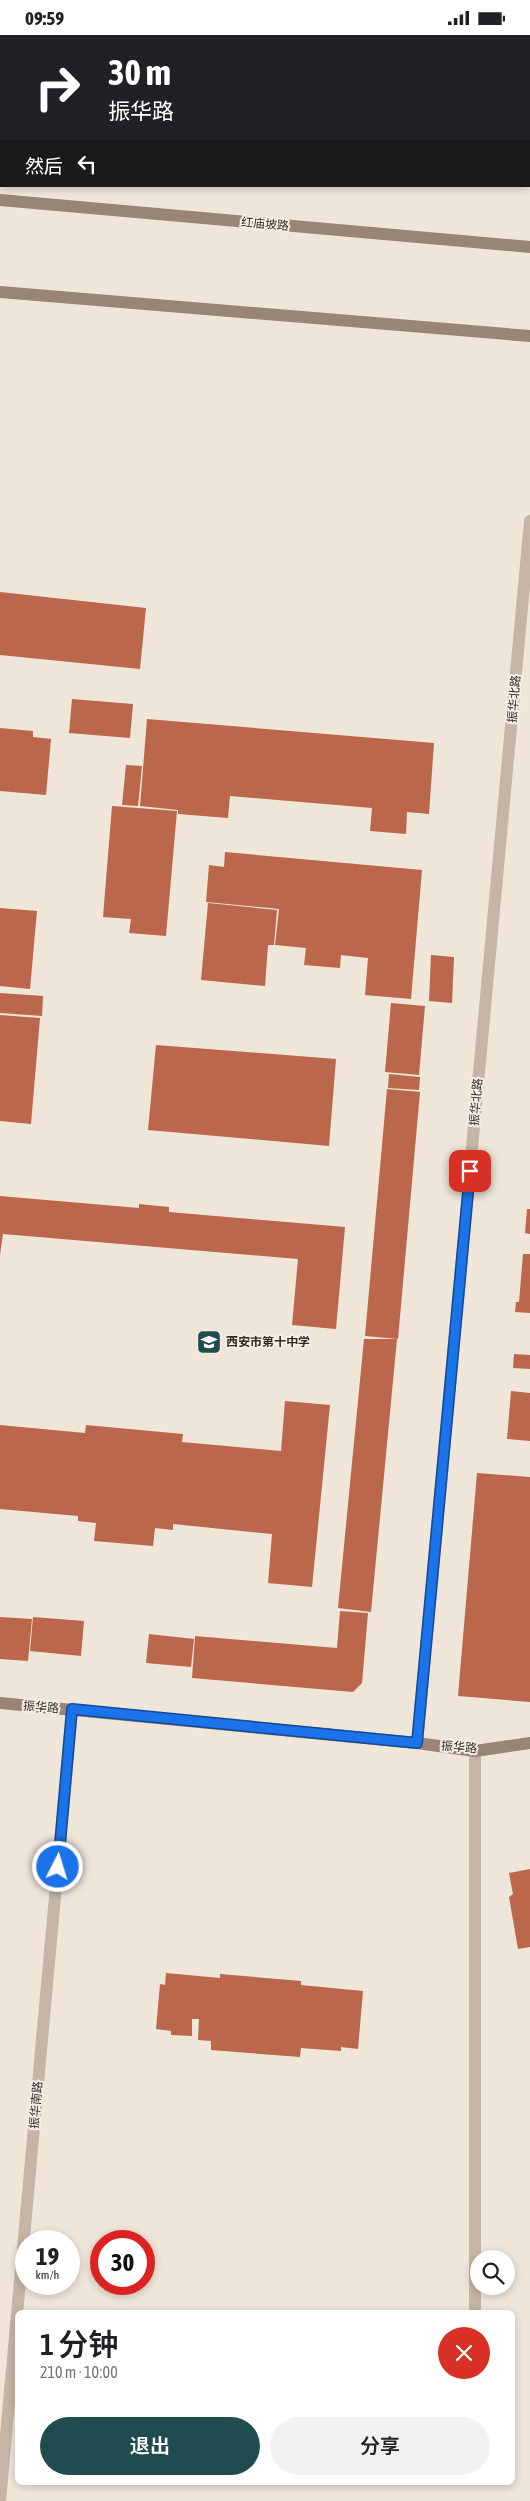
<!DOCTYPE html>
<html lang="zh">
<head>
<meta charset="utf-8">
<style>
  :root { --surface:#fff; --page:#f2f2f2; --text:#202124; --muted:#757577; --accent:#204c50 }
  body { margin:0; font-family:"Asap Condensed","Noto Sans SC",sans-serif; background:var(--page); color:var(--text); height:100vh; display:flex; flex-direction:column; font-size:19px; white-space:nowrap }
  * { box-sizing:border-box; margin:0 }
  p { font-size:16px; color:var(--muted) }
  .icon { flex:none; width:28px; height:28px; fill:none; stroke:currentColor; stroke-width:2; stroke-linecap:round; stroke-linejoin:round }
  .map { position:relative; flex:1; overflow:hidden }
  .drawer { position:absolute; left:15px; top:2275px; width:500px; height:175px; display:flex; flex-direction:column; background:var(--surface); border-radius:8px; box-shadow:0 2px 8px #0003 }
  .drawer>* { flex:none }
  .banner { position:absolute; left:0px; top:0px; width:530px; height:152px; box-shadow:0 2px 8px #0003; background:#202124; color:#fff; overflow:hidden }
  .controls { position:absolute; left:470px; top:2215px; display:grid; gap:10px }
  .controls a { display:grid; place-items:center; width:45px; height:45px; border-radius:50%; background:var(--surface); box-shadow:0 2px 8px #0003; font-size:25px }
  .speed { position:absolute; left:15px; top:2195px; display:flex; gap:10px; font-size:25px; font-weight:700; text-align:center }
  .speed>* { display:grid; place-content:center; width:65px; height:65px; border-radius:50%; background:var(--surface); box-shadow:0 2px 8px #0003; line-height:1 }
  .speed small { font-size:12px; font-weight:400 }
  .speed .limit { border:8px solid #d22; background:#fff; color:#111 }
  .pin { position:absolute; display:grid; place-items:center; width:42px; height:42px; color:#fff; margin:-21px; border-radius:10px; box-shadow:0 2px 8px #0006 }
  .me { position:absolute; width:55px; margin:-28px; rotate:5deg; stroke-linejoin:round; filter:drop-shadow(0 0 4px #0008) }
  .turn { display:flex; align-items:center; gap:18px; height:105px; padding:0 25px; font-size:22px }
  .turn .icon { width:65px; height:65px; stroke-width:2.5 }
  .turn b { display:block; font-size:35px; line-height:42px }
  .then { display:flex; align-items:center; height:48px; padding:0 25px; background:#0003; gap:10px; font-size:19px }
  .round { display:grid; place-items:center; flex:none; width:52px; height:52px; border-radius:26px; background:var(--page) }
  .headline { display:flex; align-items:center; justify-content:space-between; height:85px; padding:0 25px }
  h1 { font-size:30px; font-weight:600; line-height:38px }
  .primary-button { display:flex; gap:10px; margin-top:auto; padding:10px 25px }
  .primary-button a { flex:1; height:58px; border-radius:30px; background:var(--accent); color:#fff; font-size:20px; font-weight:600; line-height:58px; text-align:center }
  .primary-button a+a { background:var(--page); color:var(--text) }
  .status { display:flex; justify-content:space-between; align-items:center; height:35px; padding:0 25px; background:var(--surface); direction:ltr }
  .status svg { height:14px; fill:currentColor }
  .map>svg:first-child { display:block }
  .building { fill:#bb674b }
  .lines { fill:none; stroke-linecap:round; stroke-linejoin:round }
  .street { stroke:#c5b5a6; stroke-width:12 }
  .secondary { stroke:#998478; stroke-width:12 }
  .route-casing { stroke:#114b97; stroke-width:12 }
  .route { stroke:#1a73e8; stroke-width:9 }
  .labels { text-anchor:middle; stroke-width:4; stroke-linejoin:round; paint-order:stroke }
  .street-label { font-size:12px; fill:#322a26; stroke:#f7efe5 }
  .poi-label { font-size:12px; font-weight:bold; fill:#322a26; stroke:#f7efe5; text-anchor:start }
</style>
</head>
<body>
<div class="status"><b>09:59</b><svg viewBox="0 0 49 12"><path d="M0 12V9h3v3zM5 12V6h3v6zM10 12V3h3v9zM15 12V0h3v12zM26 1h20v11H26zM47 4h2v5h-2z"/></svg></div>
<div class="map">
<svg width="530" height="2466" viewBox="0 0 530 2466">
  <rect width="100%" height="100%" fill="#efe5d9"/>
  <g class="building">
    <path d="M0 557 146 573 140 634 0 620Z"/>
    <path d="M72 664 133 669 130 703 69 698Z"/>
    <path d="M147 684 434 708 429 779 407 777 406 799 370 796 372 773 230 761 228 783 178 779V775L140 771Z"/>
    <path d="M0 693 33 696V702L51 704 46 760 0 756Z"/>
    <path d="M126 730 142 731 138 771 122 770Z"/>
    <path d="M112 771 177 776 166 901 129 898 131 884 103 882Z"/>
    <path d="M225 817 422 835 411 964 365 960 368 923 341 920 340 933 304 930 306 913 275 910 279 874 206 867 209 830 224 832Z"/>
    <path d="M208 868 277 875 274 910H268L265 951 201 945Z"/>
    <path d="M0 873 37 876 30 954 0 951Z"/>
    <path d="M431 920 454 922 452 968 429 966Z"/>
    <path d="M0 958 43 961 42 981 0 978Z"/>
    <path d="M391 968 425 971 419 1040 385 1037Z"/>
    <path d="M0 980 40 983 31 1089 0 1086Z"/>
    <path d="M156 1010 336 1024 329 1111 148 1095Z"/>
    <path d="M389 1039 420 1042 419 1055 388 1053Z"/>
    <path d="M387 1054 420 1057 398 1304 365 1301Z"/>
    <path d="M0 1161 139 1173V1169L169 1172V1177L345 1192 336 1294 292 1290 298 1224 3 1199 0 1220Z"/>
    <path d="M527 1174H530V1199L525 1198Z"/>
    <path d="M523 1219H530V1278L515 1277 516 1267H519Z"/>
    <path d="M364 1304H397L371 1577 338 1573Z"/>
    <path d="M514 1319 530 1320V1334L513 1333Z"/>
    <path d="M511 1356 530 1358V1406L507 1404Z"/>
    <path d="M285 1366 330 1370 312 1552 268 1548 272 1499 173 1489V1495L155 1493 153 1511 94 1506 96 1488 78 1486V1481L0 1474V1390L85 1398 86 1390 183 1399 182 1407 281 1416Z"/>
    <path d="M477 1438 530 1442V1667L458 1661Z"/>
    <path d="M340 1576 368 1578 362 1648 353 1657 192 1643 195 1601 337 1613Z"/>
    <path d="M0 1582 32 1584 28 1626 0 1624Z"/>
    <path d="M33 1582 84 1586 81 1621 30 1616Z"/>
    <path d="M149 1599 194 1604 191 1632 146 1628Z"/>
    <path d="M530 1834V1912L518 1914 509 1862 513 1859 509 1838Z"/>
    <path d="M166 1938 220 1943V1939L301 1946V1950L363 1956 358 2014 341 2012V2016L301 2013 300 2022 211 2015V2006L198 2005 199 1984H192V2001L171 2000V1996L156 1994 160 1949 165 1950Z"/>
  </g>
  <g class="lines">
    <g class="street">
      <path d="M417 1708 530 486"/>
      <path d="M475 2278V1716"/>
      <path d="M0 2466 72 1675"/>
    </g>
    <g class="secondary">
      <path d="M0 165 530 212"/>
      <path d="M0 257 530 301"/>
      <path d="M0 1668 417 1708 475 1716 530 1708"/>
    </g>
  </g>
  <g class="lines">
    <defs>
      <path id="route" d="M58 1832 72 1674 417 1708 470 1136"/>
    </defs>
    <use href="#route" class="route-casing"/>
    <use href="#route" class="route"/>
  </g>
  <defs>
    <symbol id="school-square" viewBox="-11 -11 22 22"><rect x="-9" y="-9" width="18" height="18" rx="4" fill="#204c50" stroke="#f7efe5"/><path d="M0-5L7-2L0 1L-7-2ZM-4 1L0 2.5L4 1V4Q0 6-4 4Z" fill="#fff"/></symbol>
  </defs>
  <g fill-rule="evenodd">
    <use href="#school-square" x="195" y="1293" width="28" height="28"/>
  </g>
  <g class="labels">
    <g class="street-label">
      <text transform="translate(265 189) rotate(5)" y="4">红庙坡路</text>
      <text transform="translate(514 664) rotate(-85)" y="4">振华北路</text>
      <text transform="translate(476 1067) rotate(-85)" y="4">振华北路</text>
      <text transform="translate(41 1672) rotate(5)" y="4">振华路</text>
      <text transform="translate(459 1712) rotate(5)" y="4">振华路</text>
      <text transform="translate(36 2070) rotate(-85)" y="4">振华南路</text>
    </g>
    <g class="poi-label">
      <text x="226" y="1311">西安市第十中学</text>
    </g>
  </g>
</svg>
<div class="controls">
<a><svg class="icon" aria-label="search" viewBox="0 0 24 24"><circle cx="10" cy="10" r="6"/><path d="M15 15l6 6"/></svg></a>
</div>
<div class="speed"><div>19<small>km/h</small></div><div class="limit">30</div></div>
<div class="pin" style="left:470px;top:1136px;background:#d93025"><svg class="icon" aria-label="arrive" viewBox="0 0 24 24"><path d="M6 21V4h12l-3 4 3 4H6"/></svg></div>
<svg class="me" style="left:58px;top:1832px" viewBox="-20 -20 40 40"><circle r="17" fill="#1a73e8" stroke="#fff" stroke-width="3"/><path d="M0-11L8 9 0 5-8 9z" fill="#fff"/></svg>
<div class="banner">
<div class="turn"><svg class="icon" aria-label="right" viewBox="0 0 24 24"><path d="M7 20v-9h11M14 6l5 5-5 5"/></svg><div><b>30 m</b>振华路</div></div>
<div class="then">然后<svg class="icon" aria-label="left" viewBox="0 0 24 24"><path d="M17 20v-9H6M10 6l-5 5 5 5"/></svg></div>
</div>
<section class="drawer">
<div class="headline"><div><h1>1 分钟</h1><p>210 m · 10:00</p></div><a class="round" style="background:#d93025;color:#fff"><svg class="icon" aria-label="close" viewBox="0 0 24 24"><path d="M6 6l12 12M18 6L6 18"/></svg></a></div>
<div class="primary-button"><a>退出</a><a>分享</a></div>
</section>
</div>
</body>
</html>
